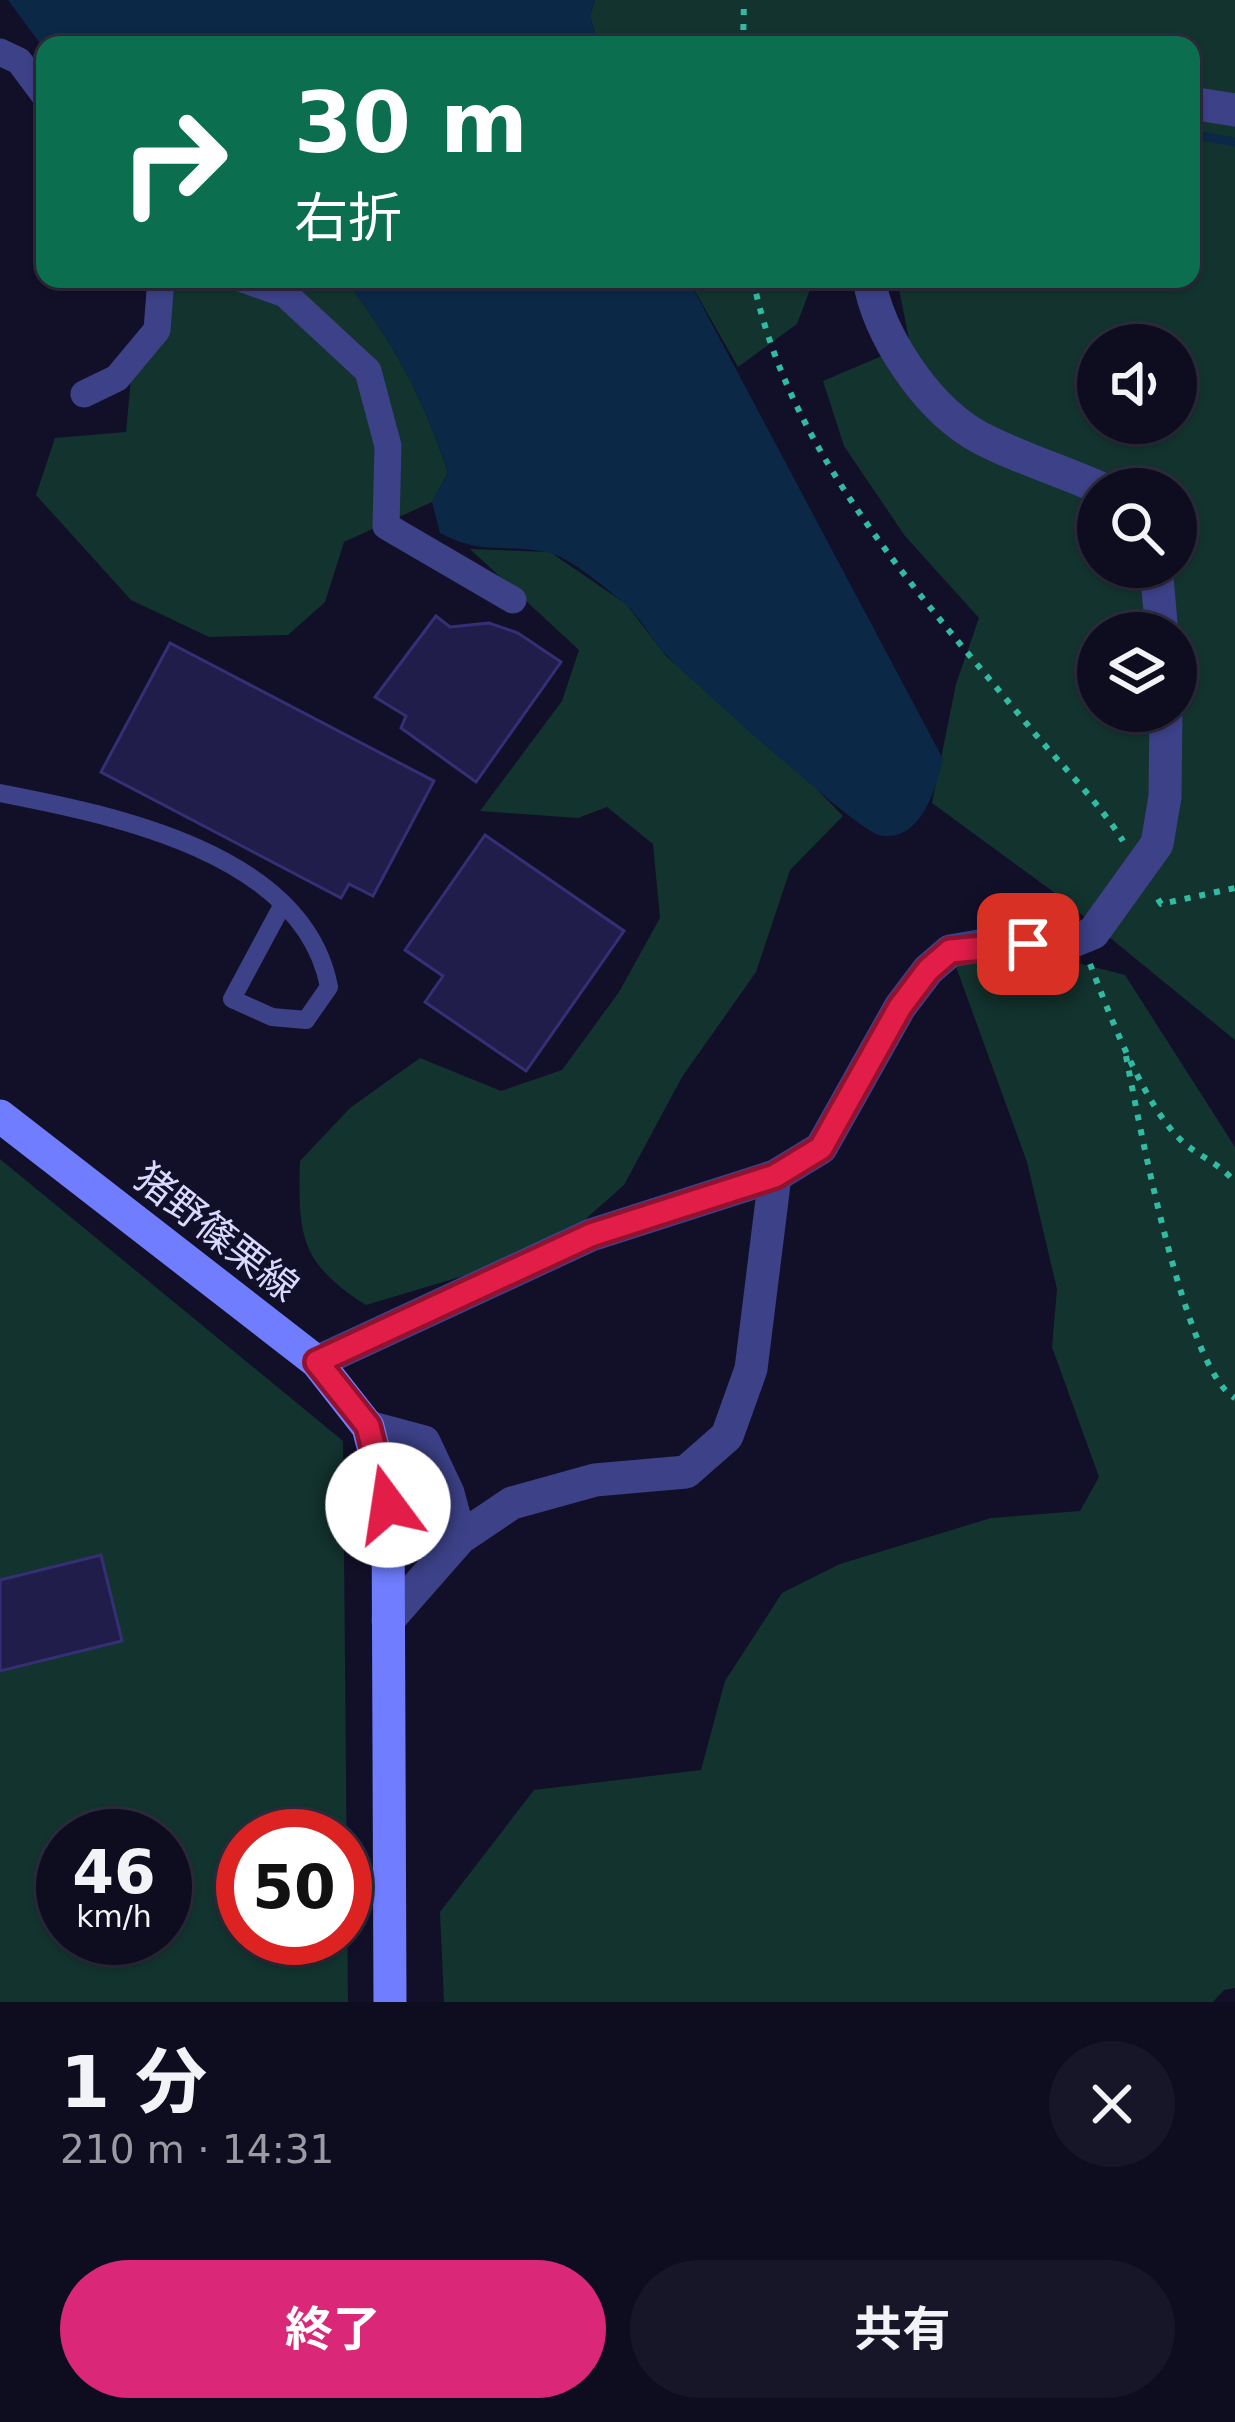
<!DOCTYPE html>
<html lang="ja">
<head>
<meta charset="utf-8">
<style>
  :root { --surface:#0e0c1f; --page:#171528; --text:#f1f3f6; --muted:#9b9ba4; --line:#2e2c3d; --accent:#db2777 }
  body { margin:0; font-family:"DejaVu Sans","Noto Sans JP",sans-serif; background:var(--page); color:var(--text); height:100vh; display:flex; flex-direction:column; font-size:45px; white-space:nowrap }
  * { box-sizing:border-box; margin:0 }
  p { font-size:39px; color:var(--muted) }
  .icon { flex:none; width:66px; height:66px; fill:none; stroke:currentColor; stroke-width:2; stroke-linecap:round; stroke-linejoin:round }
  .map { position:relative; height:2002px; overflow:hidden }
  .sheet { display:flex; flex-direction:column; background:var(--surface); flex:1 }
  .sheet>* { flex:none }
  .guide { position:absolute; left:36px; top:36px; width:1164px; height:252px; border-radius:24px; box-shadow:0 3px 9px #0004,0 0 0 3px var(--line); background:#0b6e4f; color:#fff; overflow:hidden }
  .tools { position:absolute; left:1077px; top:324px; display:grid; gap:24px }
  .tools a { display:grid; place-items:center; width:120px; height:120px; border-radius:50%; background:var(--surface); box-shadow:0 3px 9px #0004,0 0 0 3px var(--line); font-size:60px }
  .speed { position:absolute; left:36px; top:1809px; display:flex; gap:24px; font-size:60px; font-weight:700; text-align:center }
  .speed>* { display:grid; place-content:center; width:156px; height:156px; border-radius:50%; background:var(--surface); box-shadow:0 3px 9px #0004,0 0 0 3px var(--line); line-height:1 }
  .speed small { font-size:30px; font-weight:400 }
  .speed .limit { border:18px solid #d22; background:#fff; color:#111 }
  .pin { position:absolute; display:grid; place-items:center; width:102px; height:102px; color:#fff; margin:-51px; border-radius:24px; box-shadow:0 6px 18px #0006 }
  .me { position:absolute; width:132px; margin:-66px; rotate:346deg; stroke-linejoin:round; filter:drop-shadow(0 0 9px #0008) }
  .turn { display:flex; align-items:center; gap:42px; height:252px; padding:0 60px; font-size:54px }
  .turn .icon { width:156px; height:156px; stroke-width:2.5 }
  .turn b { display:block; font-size:84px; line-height:102px }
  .round { display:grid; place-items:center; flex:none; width:126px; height:126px; border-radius:63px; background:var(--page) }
  .overview { display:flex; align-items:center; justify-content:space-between; height:204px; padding:0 60px }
  h1 { font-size:72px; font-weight:700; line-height:90px }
  .button { display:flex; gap:24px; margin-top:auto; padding:24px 60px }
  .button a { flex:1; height:138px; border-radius:72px; background:var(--accent); color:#fff; font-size:48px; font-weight:700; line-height:138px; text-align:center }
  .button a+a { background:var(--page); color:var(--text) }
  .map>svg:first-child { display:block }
  .green { fill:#13332e; fill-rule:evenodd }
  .water { fill:#0b2847 }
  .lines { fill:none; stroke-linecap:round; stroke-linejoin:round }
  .stream { stroke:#0b2847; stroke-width:9 }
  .building { fill:#211d4a; stroke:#352f76; stroke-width:3 }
  .path { stroke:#31bba3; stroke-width:6; stroke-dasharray:6 9; stroke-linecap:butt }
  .service { stroke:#3c4188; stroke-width:18 }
  .pedestrian { stroke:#3c4188; stroke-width:27 }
  .minor { stroke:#3c4188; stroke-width:33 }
  .secondary { stroke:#707dfe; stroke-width:33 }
  .route-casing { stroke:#92132f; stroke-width:30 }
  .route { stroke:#e11d48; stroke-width:21 }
  .labels { text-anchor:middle; stroke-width:12; stroke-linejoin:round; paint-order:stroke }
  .street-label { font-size:39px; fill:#d9d9ff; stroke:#121029 }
</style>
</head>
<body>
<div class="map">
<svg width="1235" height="2002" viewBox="0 0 1235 2002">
  <rect width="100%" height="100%" fill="#121029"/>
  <g class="green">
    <path d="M595 0H1235V1040L1059 896 932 803 956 684 979 618 905 536 844 446 823 381 910 344 897 279H1191V45H599L590 16ZM1098 345H1176V423H1098ZM1098 489H1176V567H1098ZM1098 633H1176V711H1098Z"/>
    <path d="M147 279H344C392 338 425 401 448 473L432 502 344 542 325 602 288 635 209 637 131 600 36 495 55 438 126 432 131 378 145 346Z"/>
    <path d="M688 279H814L797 324 738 367Z"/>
    <path d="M470 549 550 552 626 604 667 657 784 756 843 816 790 870 756 972 682 1077 624 1185 571 1232 470 1274 366 1305C300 1263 298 1236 300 1161L350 1108 420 1058 501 1091 562 1070 619 992 660 918 653 844 607 807 578 818 480 811 562 701 579 650Z"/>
    <path d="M1038 953 1125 975 1235 1147V1988L1224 1990 1213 2002H444L440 1912 534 1790 701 1770 725 1681 782 1593 840 1564 991 1518 1080 1511 1099 1477 1052 1347 1057 1289 1027 1162 955 964Z"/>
    <path d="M0 1159 343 1441 348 2002H0ZM63 1836H165V1938H63ZM243 1836H345V1938H243Z"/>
  </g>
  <g class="water">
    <path d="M8 0H595L590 16 599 45H45V50Z"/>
    <path d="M344 279H688L943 759C936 788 921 844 879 835 858 831 695 684 669 658 652 641 641 617 623 602 604 587 569 556 546 552 502 543 484 556 440 533L432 502 448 473C425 401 392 338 344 279Z"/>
  </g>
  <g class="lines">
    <path class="stream" d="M1191 134 1235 142"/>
  </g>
  <g class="building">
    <path d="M436 616 450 627 489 623 518 633 561 662 476 782 401 728 406 716 375 697Z"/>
    <path d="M170 643 434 781 373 896 349 884 341 898 101 772Z"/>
    <path d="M485 835 624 931 526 1071 425 1002 443 976 405 950Z"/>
    <path d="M101 1555 122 1641 0 1671V1580Z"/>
  </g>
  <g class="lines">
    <g class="path">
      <path d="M743 45 744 0"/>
      <path d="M753 279C789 456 924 599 1036 735 1065 769 1099 803 1123 841"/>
      <path d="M1158 899 1161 904 1235 888"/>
      <path d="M1090 964C1109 1013 1144 1107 1183 1142 1200 1157 1219 1163 1235 1182"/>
      <path d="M1126 1056C1138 1118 1185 1371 1235 1398"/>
    </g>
    <path class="service" d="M0 793C113 815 304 853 329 987L306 1020 272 1017 232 999 283 904"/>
    <g class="pedestrian">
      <path d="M0 52 19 61 45 96"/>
      <path d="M243 279 285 294 368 371 388 446 386 526 513 600"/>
      <path d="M84 394 117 378 157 330 161 279"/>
    </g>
    <g class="minor">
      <path d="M1191 103 1235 110"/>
      <path d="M869 279C878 334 924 403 972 433 1002 452 1066 472 1102 489"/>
      <path d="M1156 567 1162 633"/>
      <path d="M317 1362 591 1235 775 1176 821 1148 900 1007 928 970 950 951 991 944H1066L1093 933 1157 844 1165 797 1166 711"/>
      <path d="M368 1427 424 1442 448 1493 460 1538"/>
      <path d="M388 1620 460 1538 512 1503 595 1480 686 1472 727 1436 751 1369 775 1176"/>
    </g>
    <path class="secondary" d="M0 1116 317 1362 368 1427 388 1505 390 2002"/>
  </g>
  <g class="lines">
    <defs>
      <path id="route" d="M388 1505 368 1426 317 1362 591 1235 775 1176 821 1148 900 1007 928 970 950 951 1028 944"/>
    </defs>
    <use href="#route" class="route-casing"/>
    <use href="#route" class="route"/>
  </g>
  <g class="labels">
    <g class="street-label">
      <text transform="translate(217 1232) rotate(38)" y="14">猪野篠栗線</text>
    </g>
  </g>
</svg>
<div class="tools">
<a><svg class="icon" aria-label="sound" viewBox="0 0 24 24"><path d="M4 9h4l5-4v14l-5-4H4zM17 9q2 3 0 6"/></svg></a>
<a><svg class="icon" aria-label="search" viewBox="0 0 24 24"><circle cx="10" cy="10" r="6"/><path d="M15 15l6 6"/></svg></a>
<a><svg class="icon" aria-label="layers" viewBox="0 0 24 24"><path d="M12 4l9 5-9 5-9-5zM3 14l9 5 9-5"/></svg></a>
</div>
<div class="speed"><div>46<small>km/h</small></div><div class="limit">50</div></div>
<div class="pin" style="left:1028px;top:944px;background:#d93025"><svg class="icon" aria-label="arrive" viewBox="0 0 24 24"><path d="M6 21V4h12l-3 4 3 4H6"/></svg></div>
<svg class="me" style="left:388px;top:1505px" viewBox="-20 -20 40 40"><circle r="19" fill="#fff"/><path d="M0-13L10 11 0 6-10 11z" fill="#e11d48"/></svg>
<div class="guide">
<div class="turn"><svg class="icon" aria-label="right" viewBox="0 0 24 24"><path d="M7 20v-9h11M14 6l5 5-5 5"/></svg><div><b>30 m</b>右折</div></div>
</div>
</div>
<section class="sheet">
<div class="overview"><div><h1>1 分</h1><p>210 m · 14:31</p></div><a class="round"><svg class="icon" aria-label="close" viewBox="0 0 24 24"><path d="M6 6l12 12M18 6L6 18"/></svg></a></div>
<div class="button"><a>終了</a><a>共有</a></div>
</section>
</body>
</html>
